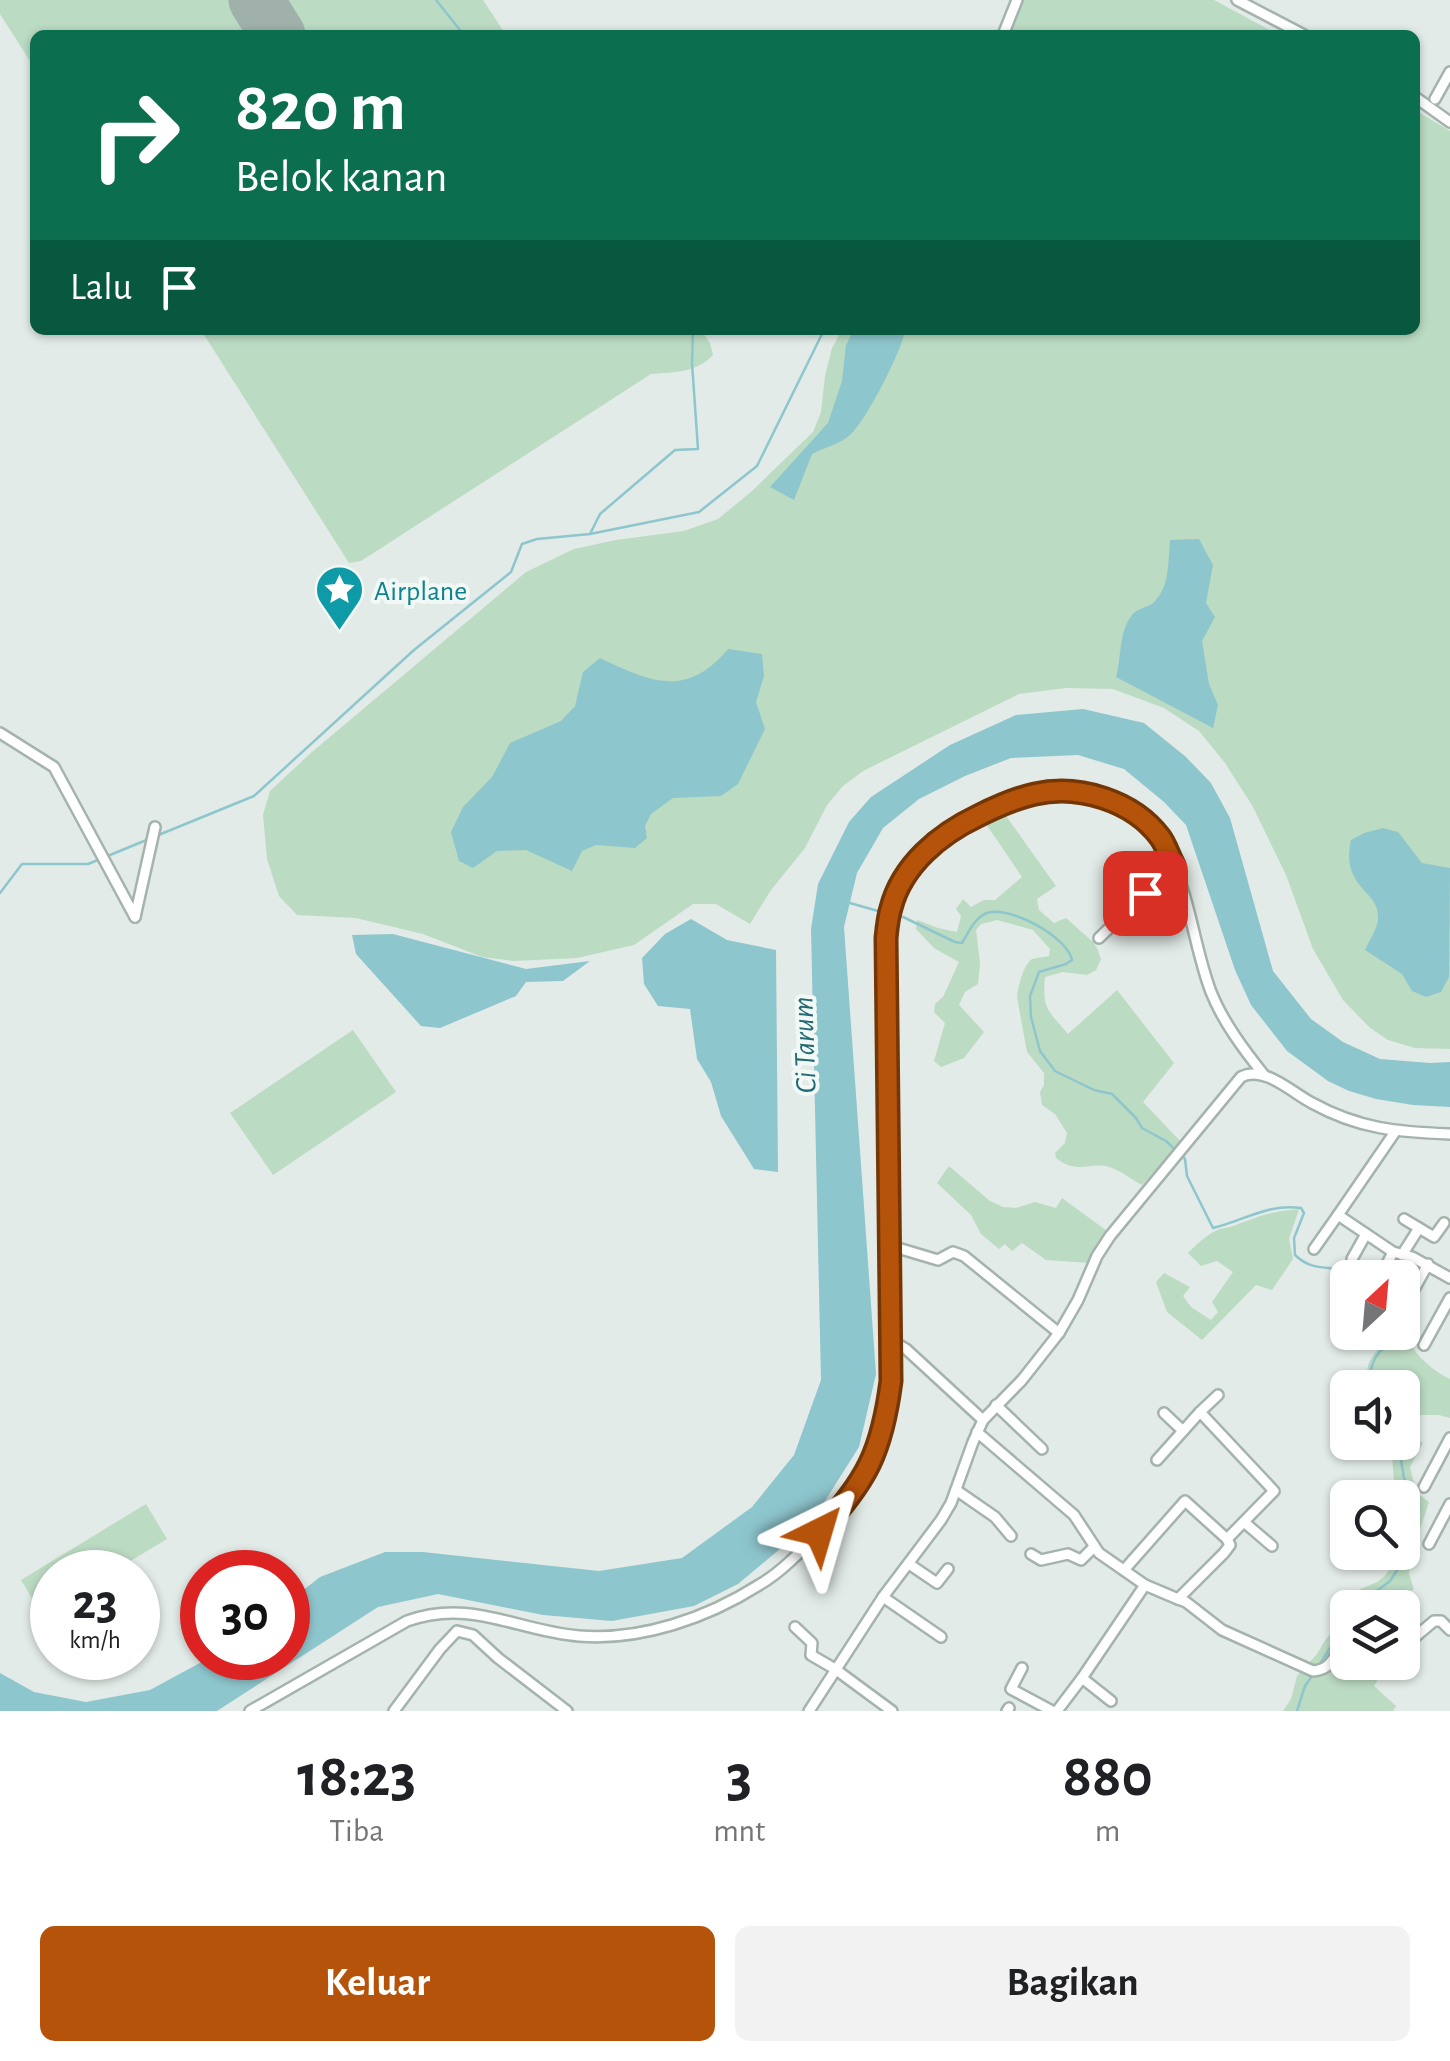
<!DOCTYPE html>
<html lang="id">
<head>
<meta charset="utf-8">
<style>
  :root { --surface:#fff; --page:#f2f2f2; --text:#202124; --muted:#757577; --accent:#b45309 }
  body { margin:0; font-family:"Alegreya Sans",sans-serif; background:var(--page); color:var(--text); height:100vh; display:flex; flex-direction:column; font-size:38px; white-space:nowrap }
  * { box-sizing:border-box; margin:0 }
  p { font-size:32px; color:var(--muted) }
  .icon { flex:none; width:55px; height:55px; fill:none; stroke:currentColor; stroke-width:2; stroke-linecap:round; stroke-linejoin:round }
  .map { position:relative; height:1711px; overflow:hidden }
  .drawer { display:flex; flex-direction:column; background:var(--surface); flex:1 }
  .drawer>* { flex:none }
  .guide { position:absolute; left:30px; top:30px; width:1390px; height:305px; border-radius:15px; box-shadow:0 2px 8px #0004; background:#0b6e4f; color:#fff; overflow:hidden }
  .needle { width:65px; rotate:26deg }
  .buttons { position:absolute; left:1330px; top:1260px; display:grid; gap:20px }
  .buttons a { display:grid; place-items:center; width:90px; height:90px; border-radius:15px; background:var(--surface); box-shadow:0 2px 8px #0004; font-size:50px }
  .speed { position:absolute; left:30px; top:1550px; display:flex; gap:20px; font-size:50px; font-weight:700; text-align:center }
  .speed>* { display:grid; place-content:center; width:130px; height:130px; border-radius:50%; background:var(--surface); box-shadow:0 2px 8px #0004; line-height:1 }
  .speed small { font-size:25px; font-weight:400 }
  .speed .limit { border:15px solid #d22; background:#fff; color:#111 }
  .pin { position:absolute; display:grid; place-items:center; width:85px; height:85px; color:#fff; margin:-42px; border-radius:20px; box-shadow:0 5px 15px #0006 }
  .me { position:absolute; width:110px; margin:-55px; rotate:40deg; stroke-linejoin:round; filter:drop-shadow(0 0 8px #0008) }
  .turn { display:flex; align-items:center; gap:35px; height:210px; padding:0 40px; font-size:45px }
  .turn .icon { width:130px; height:130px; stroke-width:2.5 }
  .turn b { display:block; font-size:70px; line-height:85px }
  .then { display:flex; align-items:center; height:95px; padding:0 40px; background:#0003; gap:20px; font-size:38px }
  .eta { display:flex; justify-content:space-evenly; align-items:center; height:170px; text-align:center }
  .eta b { font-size:60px; font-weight:700; line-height:70px }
  .primary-button { display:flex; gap:20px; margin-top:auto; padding:20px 40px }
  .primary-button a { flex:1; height:115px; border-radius:15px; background:var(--accent); color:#fff; font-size:40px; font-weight:700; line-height:115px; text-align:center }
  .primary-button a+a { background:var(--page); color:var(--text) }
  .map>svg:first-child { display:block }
  .green { fill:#bcdbc3 }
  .water { fill:#8ec6cd }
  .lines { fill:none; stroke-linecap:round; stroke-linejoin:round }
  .stream { stroke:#8ec6cd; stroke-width:2.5 }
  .runway { stroke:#a0b1ab; stroke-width:55 }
  .minor-casing { stroke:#a5b3ad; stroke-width:14 }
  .minor { stroke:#fff; stroke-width:9 }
  .route-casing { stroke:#753606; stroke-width:25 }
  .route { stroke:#b45309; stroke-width:18 }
  .labels { text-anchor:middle; stroke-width:8; stroke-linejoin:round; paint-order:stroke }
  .culture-label { font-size:28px; fill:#0d838f; stroke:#f2f8f5; text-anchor:start }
  .water-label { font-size:30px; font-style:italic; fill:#216973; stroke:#f2f8f5 }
</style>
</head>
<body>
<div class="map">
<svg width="1450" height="1711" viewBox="0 0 1450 1711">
  <rect width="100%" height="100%" fill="#e2ebe7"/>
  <g class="green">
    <path d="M0 0H483L506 35H35V69L0 14Z"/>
    <path d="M1022 0H1214L1279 35H1008Z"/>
    <path d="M1415 110 1450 131V1049L1415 1048 1388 1040 1369 1027 1343 1000 1313 949 1286 875 1253 807 1225 763 1199 731 1164 708 1113 689 1066 688 1019 694 863 771 843 786 827 805 805 848 771 890 750 924 716 904H693L634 945 577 958 513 961 482 957 423 934 356 918 297 915 279 896 267 859 263 815 270 791 312 752 526 572 574 549 616 540 684 531 718 519 751 492 813 432 821 412 825 376 832 348 842 330H1415Z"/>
    <path d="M201 330H701L710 343 713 355C696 373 675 372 651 374L361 561 349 563Z"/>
    <path d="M1001 809 1056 886 1037 899 1039 910 1054 923 1066 918 1093 942 1097 948 1101 959 1096 970 1087 975 1063 972 1045 977C1042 1010 1048 1010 1068 1034L1117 990 1174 1063 1143 1102 1181 1142 1142 1185C1132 1180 1123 1172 1112 1168 1090 1160 1079 1176 1056 1158L1055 1153 1065 1143 1067 1133 1055 1114 1042 1105 1040 1092 1044 1085V1073L1027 1052 1017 997C1018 987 1023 965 1032 959 1035 958 1045 957 1049 956L1050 949 1033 930 997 920 981 924 976 930 980 963 978 984 965 992 959 1005 984 1032 964 1058 941 1067 934 1061 945 1023 934 1012 935 1004 943 997 959 962 934 948 916 929 917 920 938 928 957 932 961 916 956 909 963 899 971 907 984 900H995L1022 877 982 818Z"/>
    <path d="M353 1030 396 1092 273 1175 230 1113Z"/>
    <path d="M949 1166 990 1201 1003 1207 1016 1208 1035 1202 1056 1208 1062 1198 1107 1231 1095 1248 1089 1263 1046 1260 1022 1243 1012 1251 1005 1244 999 1249 981 1234 971 1215 937 1183Z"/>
    <path d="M1299 1209 1289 1239 1293 1259 1272 1290 1256 1285 1202 1340 1167 1312 1156 1282 1164 1273 1190 1287 1183 1296 1191 1307 1211 1320 1218 1312 1212 1302 1233 1272 1217 1261 1201 1266 1188 1253C1197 1244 1207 1234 1220 1229 1224 1228 1232 1227 1236 1225 1262 1215 1270 1212 1299 1209Z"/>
    <path d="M1403 1329C1410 1350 1429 1369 1450 1379V1418L1439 1415H1420L1408 1433 1423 1443 1410 1467 1416 1492 1429 1502 1421 1526 1411 1545 1409 1574 1414 1589 1401 1598C1385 1594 1377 1604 1364 1607 1358 1609 1353 1607 1348 1608V1662L1396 1663 1382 1673 1374 1686 1396 1706 1393 1711H1283L1291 1699 1297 1676 1317 1654 1324 1642 1344 1616 1343 1599C1369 1580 1388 1589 1394 1553L1402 1552 1403 1537 1408 1530 1410 1515 1403 1506 1402 1498 1397 1497 1395 1494 1391 1443 1402 1442V1388L1368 1387C1363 1356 1377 1353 1394 1333L1402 1332Z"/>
    <path d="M146 1504 167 1539 112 1572H52V1608L42 1615 21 1580Z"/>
  </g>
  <g class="water">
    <path d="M854 330H905C902 351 865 423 849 436 839 444 824 448 812 454L794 500 770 487 828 423 842 381 846 345Z"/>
    <path d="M1199 539 1213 565 1206 603 1215 617 1202 641 1209 684 1218 705 1213 728 1116 677C1122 657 1118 633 1132 615 1137 608 1147 608 1153 603 1170 588 1168 561 1170 540Z"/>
    <path d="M728 649 762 654 764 676 756 702 765 729 738 784 721 796 673 798 651 814 645 826 647 838 635 848 596 845 582 851 572 871 526 850 497 851 473 868 459 861 451 832 463 807 492 777 510 743 561 721 575 706 583 672 600 658C651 682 686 699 728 649Z"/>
    <path d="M1083 709 1144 723 1186 757 1211 783 1230 818 1273 971 1311 1019 1343 1042 1380 1059 1430 1063 1450 1062V1107L1413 1105 1376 1099 1349 1091 1328 1081 1287 1051 1251 1005 1235 970 1186 825 1164 802 1124 769 1078 755 1011 758 965 776 919 799 883 828 857 873 844 927 876 1374 859 1447 811 1523 738 1584 694 1606 612 1621 543 1615 438 1594 378 1607 217 1711H0V1673L34 1692 86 1702 150 1690 209 1658H288V1602L320 1577 385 1552H423L599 1571 682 1558 752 1507 794 1455 821 1380 811 929 818 884 849 822 871 797 950 745 1016 715Z"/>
    <path d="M1383 828 1398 832 1422 863 1450 868 1449 977 1441 992 1426 997 1412 991 1402 974 1365 950C1369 941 1377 929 1378 920 1381 889 1340 890 1351 840L1364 833Z"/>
    <path d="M691 919 727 940 776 950 778 1172 754 1169 721 1116 711 1082 697 1059 690 1009 658 1006 644 984 642 958 665 934Z"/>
    <path d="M393 934 526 969 590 961 563 981 526 982 516 996 440 1028 421 1026 356 954 352 935Z"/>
  </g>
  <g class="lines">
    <g class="stream">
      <path d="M436 0 464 35"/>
      <path d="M590 534 600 514 675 450 698 449 692 363 693 330"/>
      <path d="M156 836 254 796 414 650 511 572 522 544 537 539 590 534 699 512 757 466 824 330"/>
      <path d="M0 893 22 864H88L149 839"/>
      <path d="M850 903 885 913"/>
      <path d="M893 915 903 917 955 942 962 943C969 932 974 918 987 913 1009 905 1068 937 1072 960L1066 964 1039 972 1030 996 1031 1017 1040 1051 1055 1071 1094 1090 1112 1094 1136 1118 1142 1128 1166 1141 1185 1159 1187 1176 1213 1228C1243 1221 1268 1203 1301 1208L1304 1213 1294 1238 1295 1255C1318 1277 1338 1260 1366 1278"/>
      <path d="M1379 1388 1370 1377C1372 1350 1389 1344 1409 1330L1410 1322 1402 1311"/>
      <path d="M1352 1608 1357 1599 1378 1590 1390 1581 1398 1569 1416 1528 1418 1506 1404 1478 1398 1442"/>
      <path d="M1319 1665 1348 1620"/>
      <path d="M1297 1711 1305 1686 1312 1676"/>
    </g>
    <path class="runway" d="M256 0 278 35"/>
    <defs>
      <g id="minor">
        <path d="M1237 0 1304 35"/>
        <path d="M1003 35 1017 0"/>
        <path d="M1415 97 1450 122"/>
        <path d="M1435 99 1450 72"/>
        <path d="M0 733 54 767 135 917"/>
        <path d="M135 917 155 827"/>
        <path d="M1099 938 1174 865"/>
        <path d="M1395 1132 1338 1215 1393 1252 1412 1257 1450 1278"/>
        <path d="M1404 1219 1434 1237 1444 1223"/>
        <path d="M891 1246 938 1260 953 1252 964 1256 1059 1333"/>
        <path d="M1314 1249 1338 1215"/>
        <path d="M1402 1255 1419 1228"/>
        <path d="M1352 1259 1366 1234"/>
        <path d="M1380 1278 1393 1252"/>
        <path d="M1406 1304 1428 1264"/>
        <path d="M891 1340 906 1349 983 1420"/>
        <path d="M1424 1345 1450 1298"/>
        <path d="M1218 1395 1200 1412 1274 1491 1227 1539 1230 1545 1224 1553 1178 1599 1186 1602 1222 1630 1313 1671C1335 1669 1332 1653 1348 1641"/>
        <path d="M996 1405 1042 1449"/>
        <path d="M1164 1413 1183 1431 1200 1412"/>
        <path d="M977 1432 1074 1515 1099 1553 1145 1585 1178 1599"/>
        <path d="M1157 1460 1183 1431"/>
        <path d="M1424 1487 1450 1438"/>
        <path d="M956 1490 995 1517 1011 1536"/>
        <path d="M1244 1522 1272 1546"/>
        <path d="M1429 1544 1450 1504"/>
        <path d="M1031 1554 1041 1560 1068 1554 1081 1560 1094 1547"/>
        <path d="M909 1564 937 1583 948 1569"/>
        <path d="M1124 1570 1185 1501 1227 1539"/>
        <path d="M883 1597 941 1637"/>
        <path d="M795 1627 812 1643 811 1655 835 1669 892 1711"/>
        <path d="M1402 1648 1434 1621H1441L1450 1630"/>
        <path d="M1022 1668 1011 1689 1052 1711"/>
        <path d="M1082 1678 1111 1701"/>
        <path d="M250 1711 407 1621C471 1598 517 1631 579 1636 641 1641 707 1618 759 1585 783 1571 803 1549 822 1529 844 1506 866 1479 878 1448 886 1427 888 1404 891 1381L886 983C886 958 884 931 891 907 901 872 932 840 964 823 987 810 1015 796 1041 793 1097 786 1149 810 1172 861 1191 903 1195 950 1211 992 1223 1022 1244 1050 1264 1075"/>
        <path d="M394 1711 440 1649 457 1631 473 1635 498 1658 567 1711"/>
        <path d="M809 1711 883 1597 941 1520 951 1503 973 1442 983 1420 1022 1380 1059 1333 1078 1300 1097 1256 1110 1236 1241 1077C1264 1065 1291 1092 1312 1103 1359 1129 1398 1132 1450 1134"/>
        <path d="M1007 1711 1009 1708"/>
        <path d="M1057 1711 1082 1678 1145 1585"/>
      </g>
    </defs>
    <use href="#minor" class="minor-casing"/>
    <use href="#minor" class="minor"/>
  </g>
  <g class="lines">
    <defs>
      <path id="route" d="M819 1532C867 1481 882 1451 891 1381L886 938C887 928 888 917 891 908 902 865 940 834 978 816 996 807 1016 798 1035 794 1079 784 1133 801 1160 837 1166 845 1169 856 1174 865L1145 893"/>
    </defs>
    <use href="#route" class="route-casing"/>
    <use href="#route" class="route"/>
  </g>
  <defs>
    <symbol id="sight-pin" viewBox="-11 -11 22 30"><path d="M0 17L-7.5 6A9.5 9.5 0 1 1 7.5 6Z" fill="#0f9aa8" stroke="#f2f8f5"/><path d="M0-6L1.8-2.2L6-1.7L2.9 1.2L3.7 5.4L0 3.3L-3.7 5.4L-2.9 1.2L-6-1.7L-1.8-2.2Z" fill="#fff"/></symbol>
  </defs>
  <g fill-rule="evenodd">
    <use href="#sight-pin" x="312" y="562" width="55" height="75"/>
  </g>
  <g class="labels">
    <g class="culture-label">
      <text x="374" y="600">Airplane</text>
    </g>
    <g class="water-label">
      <text transform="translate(804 1045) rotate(-92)" y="10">Ci Tarum</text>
    </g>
  </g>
</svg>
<div class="buttons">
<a><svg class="needle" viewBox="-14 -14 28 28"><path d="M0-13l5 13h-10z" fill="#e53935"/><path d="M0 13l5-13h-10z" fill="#757577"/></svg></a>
<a><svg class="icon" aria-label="sound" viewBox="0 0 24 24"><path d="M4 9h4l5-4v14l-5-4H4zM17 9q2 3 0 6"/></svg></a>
<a><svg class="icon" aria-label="search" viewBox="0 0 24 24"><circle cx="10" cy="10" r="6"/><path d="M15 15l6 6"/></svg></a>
<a><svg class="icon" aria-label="layers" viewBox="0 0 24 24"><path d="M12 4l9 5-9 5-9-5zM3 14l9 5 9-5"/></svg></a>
</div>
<div class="speed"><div>23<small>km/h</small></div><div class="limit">30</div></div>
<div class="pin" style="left:1145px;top:893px;background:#d93025"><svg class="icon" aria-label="arrive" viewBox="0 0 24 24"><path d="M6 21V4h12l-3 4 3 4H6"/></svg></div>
<svg class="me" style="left:819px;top:1532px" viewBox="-20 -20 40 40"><path d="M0-17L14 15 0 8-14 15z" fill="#b45309" stroke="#fff" stroke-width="4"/></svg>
<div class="guide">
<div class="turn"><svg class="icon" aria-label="right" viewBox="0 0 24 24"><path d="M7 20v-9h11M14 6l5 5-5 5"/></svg><div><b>820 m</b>Belok kanan</div></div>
<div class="then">Lalu<svg class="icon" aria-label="arrive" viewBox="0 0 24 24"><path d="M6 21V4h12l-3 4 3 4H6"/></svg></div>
</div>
</div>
<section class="drawer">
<div class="eta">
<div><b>18:23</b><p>Tiba</p></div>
<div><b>3</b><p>mnt</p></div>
<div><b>880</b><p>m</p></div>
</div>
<div class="primary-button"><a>Keluar</a><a>Bagikan</a></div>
</section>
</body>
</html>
